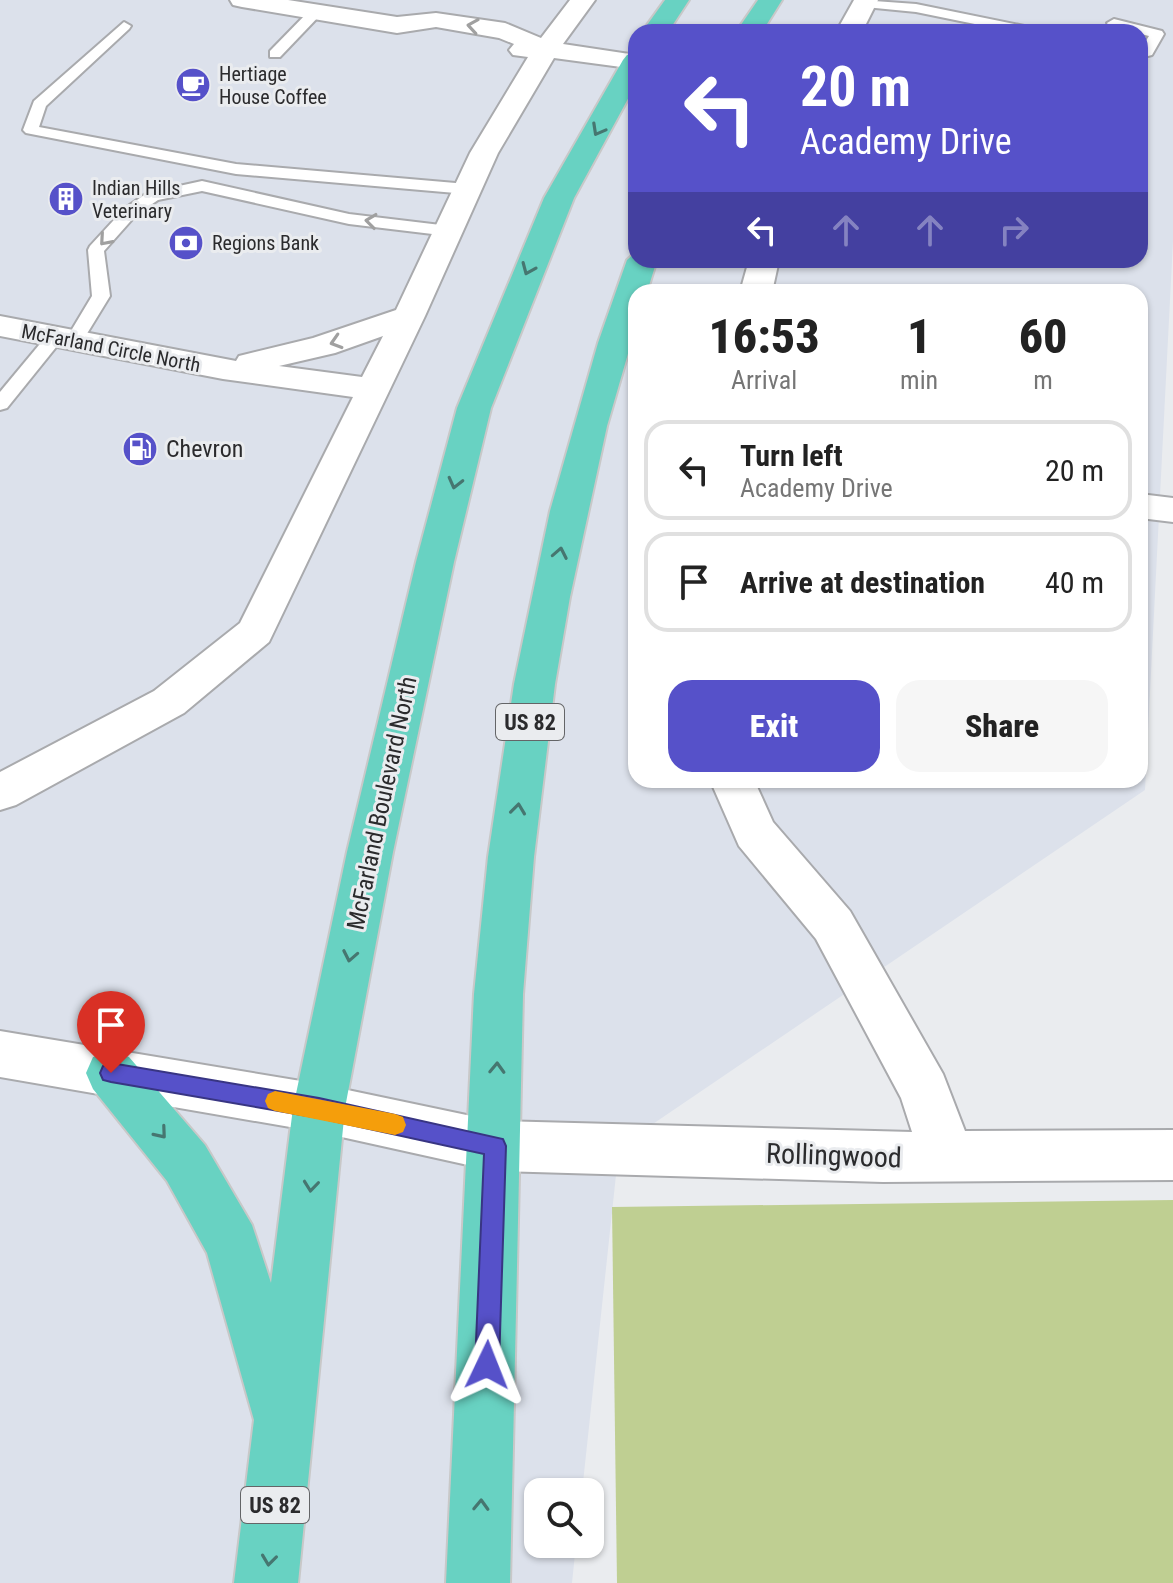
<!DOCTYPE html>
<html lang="en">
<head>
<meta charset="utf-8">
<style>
  :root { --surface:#fff; --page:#f6f6f6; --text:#222; --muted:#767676; --line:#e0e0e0; --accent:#5651c9 }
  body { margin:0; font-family:"Roboto Condensed",sans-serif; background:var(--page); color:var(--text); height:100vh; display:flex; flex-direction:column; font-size:30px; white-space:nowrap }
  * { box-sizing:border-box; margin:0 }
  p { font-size:26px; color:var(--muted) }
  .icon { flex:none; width:44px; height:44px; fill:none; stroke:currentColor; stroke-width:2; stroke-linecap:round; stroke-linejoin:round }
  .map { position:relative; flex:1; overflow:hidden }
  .details { position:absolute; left:628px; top:284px; width:520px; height:504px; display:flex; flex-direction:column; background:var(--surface); border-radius:24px; box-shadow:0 2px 6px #0004 }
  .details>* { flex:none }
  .top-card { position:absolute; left:628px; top:24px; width:520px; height:244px; border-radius:24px; box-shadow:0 2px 6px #0004; background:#5651c9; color:#fff; overflow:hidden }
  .fabs { position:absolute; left:524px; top:1478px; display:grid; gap:16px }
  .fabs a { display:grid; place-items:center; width:80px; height:80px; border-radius:16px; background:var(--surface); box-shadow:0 2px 6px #0004; font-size:40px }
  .pin { position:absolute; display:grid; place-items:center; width:68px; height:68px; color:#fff; margin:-82px -34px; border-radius:50% 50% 50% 0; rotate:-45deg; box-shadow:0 0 8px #0007 }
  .pin .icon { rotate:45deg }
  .me { position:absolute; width:88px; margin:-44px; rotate:2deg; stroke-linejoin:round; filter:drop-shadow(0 0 6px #0008) }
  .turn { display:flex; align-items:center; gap:28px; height:168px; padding:0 40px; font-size:36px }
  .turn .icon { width:104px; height:104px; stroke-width:2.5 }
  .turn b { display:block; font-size:56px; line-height:68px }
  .lanes { display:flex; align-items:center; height:76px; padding:0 40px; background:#0003; justify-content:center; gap:40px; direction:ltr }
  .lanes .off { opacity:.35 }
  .eta { display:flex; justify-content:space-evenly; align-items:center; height:136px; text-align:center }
  .eta b { font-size:48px; font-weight:800; line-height:56px }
  .action { display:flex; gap:16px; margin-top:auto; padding:16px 40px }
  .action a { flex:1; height:92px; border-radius:24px; background:var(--accent); color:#fff; font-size:32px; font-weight:800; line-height:92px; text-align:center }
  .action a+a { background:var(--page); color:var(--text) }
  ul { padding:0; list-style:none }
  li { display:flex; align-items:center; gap:24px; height:100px; margin:0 16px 12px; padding:0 24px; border:4px solid var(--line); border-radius:24px }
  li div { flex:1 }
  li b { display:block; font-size:30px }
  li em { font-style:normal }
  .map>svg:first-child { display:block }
  .built { fill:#dce1eb; fill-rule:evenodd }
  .green { fill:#bfcf92 }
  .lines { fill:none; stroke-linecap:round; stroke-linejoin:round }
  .service-casing { stroke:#a9aaad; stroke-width:4 }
  .minor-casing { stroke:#a9aaad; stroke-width:4 }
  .tertiary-casing { stroke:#a9aaad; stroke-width:4 }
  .trunk-casing { stroke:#c8c8c8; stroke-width:4 }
  .service { fill:#fff; fill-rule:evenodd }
  .minor { fill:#fff; fill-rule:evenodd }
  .tertiary { fill:#fff; fill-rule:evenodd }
  .trunk { fill:#68d2c2; fill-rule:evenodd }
  .oneway { stroke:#a0a0a0 }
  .oneway2 { stroke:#467670 }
  .route { fill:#5651c9; stroke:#383583; stroke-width:2 }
  .slow { fill:#f59e0b }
  .labels { text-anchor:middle; stroke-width:6; stroke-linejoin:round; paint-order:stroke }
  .far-poi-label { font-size:20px; fill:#2b2b2d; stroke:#eaecef; text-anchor:start }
  .far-street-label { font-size:20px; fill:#2b2b2d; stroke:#eaecef }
  .shield { fill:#eaecef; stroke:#646567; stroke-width:2 }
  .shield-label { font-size:22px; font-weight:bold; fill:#2b2b2d }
  .poi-label { font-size:24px; fill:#2b2b2d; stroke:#eaecef; text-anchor:start }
  .street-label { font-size:24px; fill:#2b2b2d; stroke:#eaecef }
  .near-street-label { font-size:28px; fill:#2b2b2d; stroke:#eaecef }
</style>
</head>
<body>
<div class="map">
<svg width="1173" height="1583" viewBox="0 0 1173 1583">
  <rect width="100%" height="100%" fill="#eaecef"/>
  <path class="built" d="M0 0H1173V241L1145 790 619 1147 582 1492H538V1544H576L572 1583H0ZM636 32H1140V260H636ZM636 292H1140V780H636Z"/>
  <path class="green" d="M1173 1200V1583H617L612 1207Z"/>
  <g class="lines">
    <defs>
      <g id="service">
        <path d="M860 0 916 4 1034 28 1041 32H1014L916 12 865 7 860 6Z"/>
        <path d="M311 9 323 12 280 57H270V51Z"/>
        <path d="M1114 19 1162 31 1164 34 1152 55 1140 58V50L1149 36 1109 26 1107 23Z"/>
        <path d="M124 22 131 26 129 29 46 106 39 127 236 164 467 184 475 189 467 194 236 174 26 133 23 130 34 101Z"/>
        <path d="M851 25 873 29 875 32H846L844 29Z"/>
        <path d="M202 181 349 214 449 226 457 231 449 236 349 224 202 191 158 200 136 215 104 251 110 296 80 345H68L65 341 92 296 88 250 90 246 124 209 147 193Z"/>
        <path d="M55 332 64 337 61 341 7 408 0 410V392L49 333Z"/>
      </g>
      <g id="minor">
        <path d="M230 0H288L397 17 436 13 505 23 541 38 570 0H595L563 44 636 55V69L554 58 498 153 425 316 269 642 184 713 16 805 0 810V772L154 691 240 623 353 397 223 379 0 336V316L236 361 239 356 313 338 396 310 470 153 528 57 513 55 509 50 514 44 499 38 436 27 397 33 242 7 233 5ZM383 336 362 377 279 366 335 353Z"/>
        <path d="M854 0H878L862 32H836Z"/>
        <path d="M749 260H779L772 292H740Z"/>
        <path d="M1140 494 1173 498V522L1140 518Z"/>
        <path d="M710 780H754L773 822 850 911 943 1074 965 1131 1173 1130V1180L883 1182 495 1171 476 1164 469 1146 476 1128 495 1121 912 1132 901 1098 816 939 739 846Z"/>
      </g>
      <path id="tertiary" d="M0 1031 319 1084 495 1121 514 1128 521 1146 514 1164 495 1171 319 1132 0 1077Z"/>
      <g id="trunk">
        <path d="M665 0H689L668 32H642Z"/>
        <path d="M758 0H782L762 32H736Z"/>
        <path d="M636 52V84L574 198 491 408 454 562 393 852 345 1108 298 1583H234L254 1420 207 1253 167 1181 93 1089 86 1073 93 1057 111 1050 129 1057 205 1145 252 1225 271 1283 293 1108 347 852 416 562 457 408 544 198 623 60 627 55Z"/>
        <path d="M636 252V260H657L647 292H636V326L607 426 570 597 555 684 534 857 523 994 510 1583H446L474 994 488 857 514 684 550 511 598 343 627 260Z"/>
      </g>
    </defs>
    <use href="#service" class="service-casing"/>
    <use href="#minor" class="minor-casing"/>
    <use href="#tertiary" class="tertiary-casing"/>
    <use href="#trunk" class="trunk-casing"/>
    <use href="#service" class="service"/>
    <use href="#minor" class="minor"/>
    <use href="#tertiary" class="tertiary"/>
    <use href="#trunk" class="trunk"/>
  </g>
  <defs><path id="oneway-chevron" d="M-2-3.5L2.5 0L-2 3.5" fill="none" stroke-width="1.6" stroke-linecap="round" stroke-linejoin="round" transform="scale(2)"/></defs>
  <g class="oneway">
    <use href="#oneway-chevron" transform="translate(473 26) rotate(-171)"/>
    <use href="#oneway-chevron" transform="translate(371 221) rotate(-173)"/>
    <use href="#oneway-chevron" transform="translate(105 240) rotate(131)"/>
    <use href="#oneway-chevron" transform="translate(336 342) rotate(163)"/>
  </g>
  <g class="oneway2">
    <use href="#oneway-chevron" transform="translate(598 130) rotate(119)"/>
    <use href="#oneway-chevron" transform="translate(528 269) rotate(113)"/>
    <use href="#oneway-chevron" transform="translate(455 483) rotate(104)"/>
    <use href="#oneway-chevron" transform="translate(560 553) rotate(-79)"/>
    <use href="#oneway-chevron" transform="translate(518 809) rotate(-83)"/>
    <use href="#oneway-chevron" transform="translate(350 956) rotate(101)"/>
    <use href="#oneway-chevron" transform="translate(497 1068) rotate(-88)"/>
    <use href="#oneway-chevron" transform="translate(161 1133) rotate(50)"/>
    <use href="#oneway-chevron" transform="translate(311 1186) rotate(96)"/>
    <use href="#oneway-chevron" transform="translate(481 1505) rotate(-88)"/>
    <use href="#oneway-chevron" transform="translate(269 1560) rotate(97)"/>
  </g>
  <path class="route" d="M111 1063 319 1098 503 1139 506 1146 499 1365 495 1373 487 1377 478 1373 475 1365 484 1154 319 1118 111 1082 103 1080 100 1073 103 1066Z"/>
  <path class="slow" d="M275 1091 395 1114 403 1117 406 1125 403 1132 395 1135 275 1111 268 1108 265 1101 268 1094Z"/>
  <defs>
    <symbol id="cafe-disc" viewBox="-11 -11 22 22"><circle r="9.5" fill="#5651c9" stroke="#eaecef"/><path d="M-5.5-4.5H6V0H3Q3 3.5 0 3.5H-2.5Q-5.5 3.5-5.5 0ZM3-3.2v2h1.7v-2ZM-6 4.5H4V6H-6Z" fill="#fff"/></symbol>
    <symbol id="building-disc" viewBox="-11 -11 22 22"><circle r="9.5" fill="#5651c9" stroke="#eaecef"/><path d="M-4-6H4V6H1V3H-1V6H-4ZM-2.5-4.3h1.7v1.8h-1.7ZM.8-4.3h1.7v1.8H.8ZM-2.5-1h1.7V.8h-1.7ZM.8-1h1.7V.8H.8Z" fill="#fff"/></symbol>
    <symbol id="bank-disc" viewBox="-11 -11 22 22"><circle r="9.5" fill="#5651c9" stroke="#eaecef"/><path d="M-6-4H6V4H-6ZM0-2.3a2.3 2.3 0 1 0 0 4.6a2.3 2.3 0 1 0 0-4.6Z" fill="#fff"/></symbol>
    <symbol id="fuel-disc" viewBox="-11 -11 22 22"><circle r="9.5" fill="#5651c9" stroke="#eaecef"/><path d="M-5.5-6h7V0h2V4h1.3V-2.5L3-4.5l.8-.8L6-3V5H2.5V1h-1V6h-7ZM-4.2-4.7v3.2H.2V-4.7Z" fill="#fff"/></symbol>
  </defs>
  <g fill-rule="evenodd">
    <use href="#cafe-disc" x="173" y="65" width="40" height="40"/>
    <use href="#building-disc" x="46" y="179" width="40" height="40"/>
    <use href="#bank-disc" x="166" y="223" width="40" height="40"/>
    <use href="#fuel-disc" x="120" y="429" width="40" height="40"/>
  </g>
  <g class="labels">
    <g class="far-poi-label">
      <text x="219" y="81">Hertiage<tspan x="219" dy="23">House Coffee</tspan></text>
      <text x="92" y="195">Indian Hills<tspan x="92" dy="23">Veterinary</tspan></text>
      <text x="212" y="250">Regions Bank</text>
    </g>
    <g class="far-street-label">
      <text transform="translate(111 348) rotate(11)" y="7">McFarland Circle North</text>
    </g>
    <g class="shield">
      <rect x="496" y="704" width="68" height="36" rx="6"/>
      <rect x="241" y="1487" width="68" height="36" rx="6"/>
    </g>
    <g class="shield-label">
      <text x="530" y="730">US 82</text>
      <text x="275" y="1513">US 82</text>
    </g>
    <g class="poi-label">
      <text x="166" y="457">Chevron</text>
    </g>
    <g class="street-label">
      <text transform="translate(382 803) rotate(-78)" y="8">McFarland Boulevard North</text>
    </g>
    <g class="near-street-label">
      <text transform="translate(834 1155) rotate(2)" y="10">Rollingwood</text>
    </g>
  </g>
</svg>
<div class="fabs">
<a><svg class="icon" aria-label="search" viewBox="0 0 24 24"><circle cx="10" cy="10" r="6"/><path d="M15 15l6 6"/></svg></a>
</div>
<div class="pin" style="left:111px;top:1073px;background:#d93025"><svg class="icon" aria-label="arrive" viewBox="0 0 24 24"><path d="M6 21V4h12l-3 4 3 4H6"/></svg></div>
<svg class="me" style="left:487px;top:1365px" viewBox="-20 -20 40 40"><path d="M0-17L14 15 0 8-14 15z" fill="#5651c9" stroke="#fff" stroke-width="4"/></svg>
<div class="top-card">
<div class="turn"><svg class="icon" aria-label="left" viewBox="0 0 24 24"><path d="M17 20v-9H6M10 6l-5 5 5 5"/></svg><div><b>20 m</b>Academy Drive</div></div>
<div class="lanes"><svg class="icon" aria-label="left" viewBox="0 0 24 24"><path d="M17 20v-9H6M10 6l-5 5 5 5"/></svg><svg class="icon off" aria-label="ahead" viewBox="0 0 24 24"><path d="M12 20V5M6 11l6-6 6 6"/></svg><svg class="icon off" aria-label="ahead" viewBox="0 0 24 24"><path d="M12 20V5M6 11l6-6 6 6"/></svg><svg class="icon off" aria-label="right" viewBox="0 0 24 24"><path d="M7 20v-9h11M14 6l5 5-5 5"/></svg></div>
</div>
<section class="details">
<div class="eta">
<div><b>16:53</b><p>Arrival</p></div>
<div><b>1</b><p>min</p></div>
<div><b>60</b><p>m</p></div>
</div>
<ul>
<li><svg class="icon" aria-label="left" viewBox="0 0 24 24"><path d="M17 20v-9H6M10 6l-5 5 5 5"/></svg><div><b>Turn left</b><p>Academy Drive</p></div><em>20 m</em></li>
<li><svg class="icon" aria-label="arrive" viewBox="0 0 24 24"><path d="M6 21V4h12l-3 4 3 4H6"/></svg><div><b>Arrive at destination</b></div><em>40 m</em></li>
</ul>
<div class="action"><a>Exit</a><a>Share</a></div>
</section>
</div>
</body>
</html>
